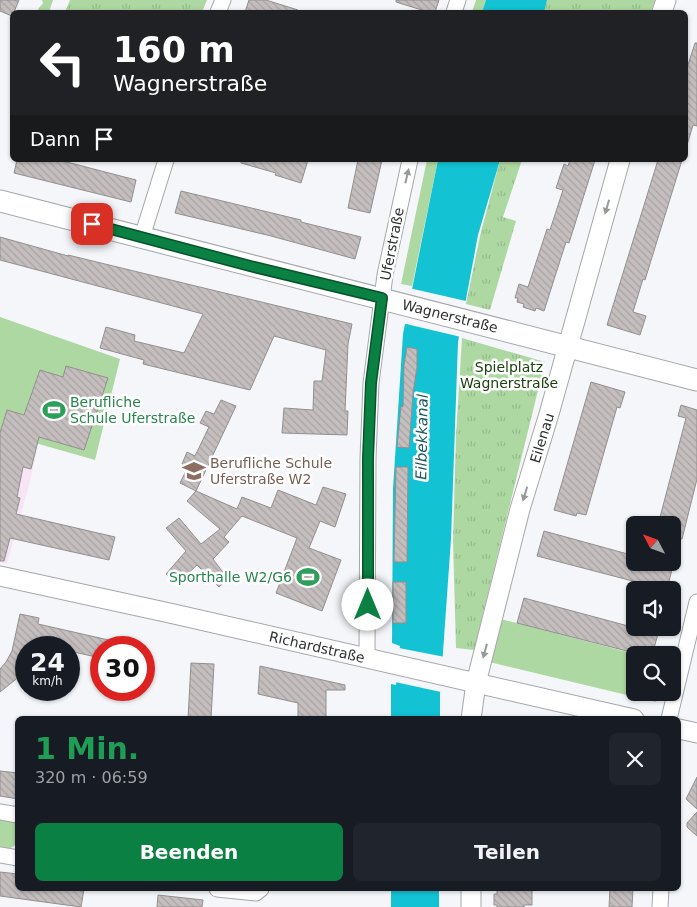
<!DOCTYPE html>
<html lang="de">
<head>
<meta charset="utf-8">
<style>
  :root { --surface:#171b24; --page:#20242c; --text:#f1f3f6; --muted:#9ea1a6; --accent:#0b8043 }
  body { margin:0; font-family:"DejaVu Sans",sans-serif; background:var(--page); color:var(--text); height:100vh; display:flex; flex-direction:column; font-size:19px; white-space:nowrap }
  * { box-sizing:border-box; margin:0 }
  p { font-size:16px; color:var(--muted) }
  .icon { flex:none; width:28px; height:28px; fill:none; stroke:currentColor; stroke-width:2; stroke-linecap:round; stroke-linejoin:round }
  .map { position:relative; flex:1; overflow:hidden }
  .details { position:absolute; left:15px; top:716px; width:666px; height:175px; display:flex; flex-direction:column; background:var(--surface); border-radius:8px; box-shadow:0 1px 4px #0004 }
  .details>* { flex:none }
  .banner { position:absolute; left:10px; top:10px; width:678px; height:152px; border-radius:8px; box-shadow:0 1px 4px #0004; background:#202124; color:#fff; overflow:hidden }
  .needle { width:32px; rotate:311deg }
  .controls { position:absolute; left:626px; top:516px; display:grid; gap:10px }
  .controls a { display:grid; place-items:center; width:55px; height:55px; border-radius:8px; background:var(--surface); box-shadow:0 1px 4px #0004; font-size:25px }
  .speed { position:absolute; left:15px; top:636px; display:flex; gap:10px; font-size:25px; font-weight:700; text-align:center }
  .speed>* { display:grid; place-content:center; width:65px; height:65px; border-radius:50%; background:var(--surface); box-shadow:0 1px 4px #0004; line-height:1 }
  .speed small { font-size:12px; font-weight:400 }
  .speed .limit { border:8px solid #d22; background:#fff; color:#111 }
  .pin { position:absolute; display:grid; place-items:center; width:42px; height:42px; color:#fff; margin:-21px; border-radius:10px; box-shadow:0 2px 8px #0006 }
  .me { position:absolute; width:55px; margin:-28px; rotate:0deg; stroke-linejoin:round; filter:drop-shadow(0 0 4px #0008) }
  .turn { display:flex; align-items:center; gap:18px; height:105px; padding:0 20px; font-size:22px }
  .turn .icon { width:65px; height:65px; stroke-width:2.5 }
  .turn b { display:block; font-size:35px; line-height:42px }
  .then { display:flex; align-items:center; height:48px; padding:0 20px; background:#0003; gap:10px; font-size:19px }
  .round { display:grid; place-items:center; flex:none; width:52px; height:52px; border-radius:8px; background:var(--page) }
  .overview { display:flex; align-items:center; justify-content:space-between; height:85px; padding:0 20px }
  h1 { font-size:30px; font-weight:600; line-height:38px; color:#1e9e55 }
  .button { display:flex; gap:10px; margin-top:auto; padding:10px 20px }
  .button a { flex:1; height:58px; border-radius:8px; background:var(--accent); color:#fff; font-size:20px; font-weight:600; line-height:58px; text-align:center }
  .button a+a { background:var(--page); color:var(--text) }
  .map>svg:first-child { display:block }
  .commercial { fill:#f7e5f7 }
  .green { fill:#aed8a1 }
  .park { fill:url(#park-tufts) }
  .water { fill:#13c2d3 }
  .pier { fill:#f4f6fa }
  .building { fill:url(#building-back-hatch); stroke:#938f8e }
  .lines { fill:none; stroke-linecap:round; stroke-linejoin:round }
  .minor-casing { stroke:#a5a7aa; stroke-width:17 }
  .tertiary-casing { stroke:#a5a7aa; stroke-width:21 }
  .secondary-casing { stroke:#a5a7aa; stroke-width:23 }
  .minor { stroke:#fff; stroke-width:15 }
  .tertiary { stroke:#fff; stroke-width:19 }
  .secondary { stroke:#fff; stroke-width:21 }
  .oneway { fill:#979898 }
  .route-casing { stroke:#07532c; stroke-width:12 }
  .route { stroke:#0b8043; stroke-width:9 }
  .labels { text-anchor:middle; stroke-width:5; stroke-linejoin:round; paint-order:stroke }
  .street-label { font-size:14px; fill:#2f3031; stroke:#fff }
  .park-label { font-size:14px; fill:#1b420c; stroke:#fff }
  .leisure-label { font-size:14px; fill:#27864d; stroke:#fff; text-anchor:start }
  .education-label { font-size:14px; fill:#785e54; stroke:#fff; text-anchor:start }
  .water-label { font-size:15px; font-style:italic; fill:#19575e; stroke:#fff }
</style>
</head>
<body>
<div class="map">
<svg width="697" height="907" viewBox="0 0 697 907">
  <defs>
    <pattern id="park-tufts" width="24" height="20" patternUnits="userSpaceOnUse" patternTransform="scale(1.25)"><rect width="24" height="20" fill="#aed8a1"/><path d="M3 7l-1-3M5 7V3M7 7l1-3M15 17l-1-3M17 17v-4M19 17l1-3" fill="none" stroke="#96ba8b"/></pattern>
    <pattern id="building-back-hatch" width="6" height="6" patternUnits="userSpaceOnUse" patternTransform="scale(1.25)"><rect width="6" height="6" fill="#c4bfbe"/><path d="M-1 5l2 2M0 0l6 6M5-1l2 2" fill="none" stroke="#a9a4a4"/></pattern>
  </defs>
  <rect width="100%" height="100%" fill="#f4f6fa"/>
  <path class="commercial" d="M0 433 38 444 30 482 7 564 0 562Z"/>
  <g class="green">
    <path d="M476 0H486L482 12H472Z"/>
    <path d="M427 160H438L412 286 401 284Z"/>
    <path d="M0 317 120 359 95 460 0 433Z"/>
    <path d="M497 618 639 655H635V692L659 693 656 702 485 661Z"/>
    <path d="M0 818 17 822V844L9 849 0 847Z"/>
  </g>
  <g class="park">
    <path d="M42 0H53L49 12H36L43 3Z"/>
    <path d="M70 0H207L202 12H65Z"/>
    <path d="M547 0H655L651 12H543Z"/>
    <path d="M500 160H522L503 217 516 221 490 310 466 304 480 236Z"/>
    <path d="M462 338 545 362 474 650 456 648 453 541 456 436Z"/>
  </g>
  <g class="water">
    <path d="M486 0H547L544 12H482Z"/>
    <path d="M438 160H500L478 235 458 342 451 539 440 694V719H391V684L396 685 400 646 392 643 393 489 403 334Z"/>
    <rect x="391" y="889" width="48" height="18"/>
  </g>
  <g class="pier">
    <path d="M409 288 466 301 461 337 402 323Z"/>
    <path d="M399 648 445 657 441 692 395 682Z"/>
  </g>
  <g class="building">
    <path d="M0 0H19L14 12H12V16L0 11Z"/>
    <path d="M249 0H266L298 10V12H245Z"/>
    <path d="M396 0H439L435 12H428L396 2Z"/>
    <path d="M695 43H697V126L693 125 687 145 685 144V74Z"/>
    <path d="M17 160H59L136 180 131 202 14 173Z"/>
    <path d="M241 160H308L301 183 275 175 276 173 241 163Z"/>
    <path d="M358 160H382L370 213 348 208Z"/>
    <path d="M570 160H595L569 243 566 242 544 311 536 308 535 311 523 307 524 304 517 302 518 298H515L519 284 528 287 547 229 550 230 563 190 556 188 564 164 568 166Z"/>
    <path d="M658 160H682L645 280 643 279 633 312 646 316 640 335 607 325Z"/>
    <path d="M181 191 301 220V222L361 237 355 259 271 236 175 213Z"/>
    <path d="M0 237 68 256V255L352 324 348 344 345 411H348L347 435 282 433 284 408 313 410 314 381H322L326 350 274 336 250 390 143 364 144 360 100 348 106 327 135 335 134 341 184 353 203 314 0 260Z"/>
    <path d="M407 347 417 349V367L413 393 409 448 397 447 401 406 403 407 404 365Z"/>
    <path d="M66 366 108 378 84 450 39 437 31 469 23 467 17 497 20 498 16 514 115 537 109 560 10 538 4 561H0V433L7 410 24 415 40 370 63 377Z"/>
    <path d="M591 382 625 392 620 408 617 407 586 515 577 513 576 516 554 510Z"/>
    <path d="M221 400 236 406 196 491 180 483 188 467 182 464 187 452 195 456 209 427 200 423 206 411 214 414Z"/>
    <path d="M681 405 697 410V479L682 539 672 537V525H658L686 418 678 416Z"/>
    <path d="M396 467H408L407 562H394Z"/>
    <path d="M323 487 346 494 335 527 320 521 309 548 341 560 322 611 276 593 297 538 242 516 224 537 229 542 213 559 228 579 219 587 197 565 178 583 166 574 186 551 166 528 179 518 201 544 220 529 187 501 196 491 237 509 242 497 271 508 278 490 316 505Z"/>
    <path d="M544 531 635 556V562H661L673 565 667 590 537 556Z"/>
    <rect x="393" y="582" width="13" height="41"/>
    <path d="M524 598 658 634 652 655H643L517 623Z"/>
    <path d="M20 614 39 618 38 624 122 643 121 648H101V658L69 651V648H54L33 643 32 648H26V666L20 676 0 692V669L6 662 12 651Z"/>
    <path d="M191 663 214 664 211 719H188Z"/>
    <path d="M260 666 345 685V690H326V719H298V703L258 694Z"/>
    <path d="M0 771 18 773V799L0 796Z"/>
    <path d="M697 777V809L686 799Z"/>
    <path d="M697 812V836L687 827V823Z"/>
    <path d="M0 872 18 874V889H84L81 907 0 896Z"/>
    <path d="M497 889H532V905H524V907H497V905H494V894H497Z"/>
    <path d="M610 889H633L632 907H609Z"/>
    <path d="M158 895 203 900 202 907H157Z"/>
  </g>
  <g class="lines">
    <defs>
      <g id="minor">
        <path d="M218 12 223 0"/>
        <path d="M454 12 458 0"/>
        <path d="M142 237 166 160"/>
        <path d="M367 658 368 458 371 383 385 275 410 160"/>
        <path d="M669 719 697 602"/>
        <path d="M0 812 18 815"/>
        <path d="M0 855 18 858"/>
        <path d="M217 889 256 893 261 889"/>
        <path d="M660 907 661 889"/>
      </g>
      <g id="tertiary">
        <path d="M662 12 666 0"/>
        <path d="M0 576 174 614 634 719"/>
        <path d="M471 719 476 683 520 509 549 414 620 160"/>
        <path d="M679 729 697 733"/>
        <path d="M471 889V907"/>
      </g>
      <path id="secondary" d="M0 201 697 380"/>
    </defs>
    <use href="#minor" class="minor-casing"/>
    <use href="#tertiary" class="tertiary-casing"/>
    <use href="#secondary" class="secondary-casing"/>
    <use href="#minor" class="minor"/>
    <use href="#tertiary" class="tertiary"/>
    <use href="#secondary" class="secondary"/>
  </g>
  <defs><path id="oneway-solid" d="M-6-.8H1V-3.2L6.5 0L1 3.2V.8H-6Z" transform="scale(1.25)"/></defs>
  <g class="oneway">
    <use href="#oneway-solid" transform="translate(407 176) rotate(-77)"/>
    <use href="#oneway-solid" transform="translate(607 207) rotate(106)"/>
    <use href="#oneway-solid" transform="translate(525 494) rotate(107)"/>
    <use href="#oneway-solid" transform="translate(485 651) rotate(105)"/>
  </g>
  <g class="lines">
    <defs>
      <path id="route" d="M92 224 250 266 382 298 371 383 368 458V605"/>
    </defs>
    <use href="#route" class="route-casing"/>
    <use href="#route" class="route"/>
  </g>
  <defs>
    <symbol id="stadium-bare" viewBox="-9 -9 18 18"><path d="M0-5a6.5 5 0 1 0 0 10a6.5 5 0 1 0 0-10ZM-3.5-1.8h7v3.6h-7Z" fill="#2e9e5b" stroke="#fff" stroke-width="2.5" paint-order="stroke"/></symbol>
    <symbol id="school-bare" viewBox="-9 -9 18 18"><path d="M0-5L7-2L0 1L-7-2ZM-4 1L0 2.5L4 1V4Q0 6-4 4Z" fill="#8d6e63" stroke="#fff" stroke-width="2.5" paint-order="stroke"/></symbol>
  </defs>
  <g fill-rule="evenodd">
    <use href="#stadium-bare" x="38" y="394" width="32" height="32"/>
    <use href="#school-bare" x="178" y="455" width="32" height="32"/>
    <use href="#stadium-bare" x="292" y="561" width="32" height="32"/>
  </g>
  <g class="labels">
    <g class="street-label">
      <text transform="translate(392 244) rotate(-79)" y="5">Uferstraße</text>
      <text transform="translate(450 316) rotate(14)" y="5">Wagnerstraße</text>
      <text transform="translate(542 438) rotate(-73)" y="5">Eilenau</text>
      <text transform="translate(317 647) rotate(13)" y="5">Richardstraße</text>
    </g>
    <g class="park-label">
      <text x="509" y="372">Spielplatz<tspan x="509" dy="16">Wagnerstraße</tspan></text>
    </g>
    <g class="leisure-label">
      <text x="70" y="407">Berufliche<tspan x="70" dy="16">Schule Uferstraße</tspan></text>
      <text x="292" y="582" text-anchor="end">Sporthalle W2/G6</text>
    </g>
    <g class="education-label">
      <text x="210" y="468">Berufliche Schule<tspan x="210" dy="16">Uferstraße W2</tspan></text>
    </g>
    <g class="water-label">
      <text transform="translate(422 437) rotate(-89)" y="5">Eilbekkanal</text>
    </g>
  </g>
</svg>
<div class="controls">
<a><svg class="needle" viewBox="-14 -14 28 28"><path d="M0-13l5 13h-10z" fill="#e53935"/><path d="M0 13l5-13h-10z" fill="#9ea1a6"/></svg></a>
<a><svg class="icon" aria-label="sound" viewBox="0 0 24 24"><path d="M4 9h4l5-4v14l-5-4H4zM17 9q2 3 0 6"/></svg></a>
<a><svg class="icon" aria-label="search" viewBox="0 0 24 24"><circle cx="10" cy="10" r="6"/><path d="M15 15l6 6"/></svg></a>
</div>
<div class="speed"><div>24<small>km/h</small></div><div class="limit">30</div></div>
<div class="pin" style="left:92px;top:224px;background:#d93025"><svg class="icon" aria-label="arrive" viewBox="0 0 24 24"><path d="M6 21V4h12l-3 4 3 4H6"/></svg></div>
<svg class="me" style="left:368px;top:605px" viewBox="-20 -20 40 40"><circle r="19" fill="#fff"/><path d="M0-13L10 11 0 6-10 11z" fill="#0b8043"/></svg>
<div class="banner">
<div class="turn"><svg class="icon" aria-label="left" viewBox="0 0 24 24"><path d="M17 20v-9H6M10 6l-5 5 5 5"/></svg><div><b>160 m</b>Wagnerstraße</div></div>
<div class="then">Dann<svg class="icon" aria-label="arrive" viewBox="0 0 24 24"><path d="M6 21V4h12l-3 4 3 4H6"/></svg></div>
</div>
<section class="details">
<div class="overview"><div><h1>1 Min.</h1><p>320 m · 06:59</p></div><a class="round"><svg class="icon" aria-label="close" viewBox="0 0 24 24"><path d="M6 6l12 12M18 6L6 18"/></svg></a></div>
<div class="button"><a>Beenden</a><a>Teilen</a></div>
</section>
</div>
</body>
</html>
